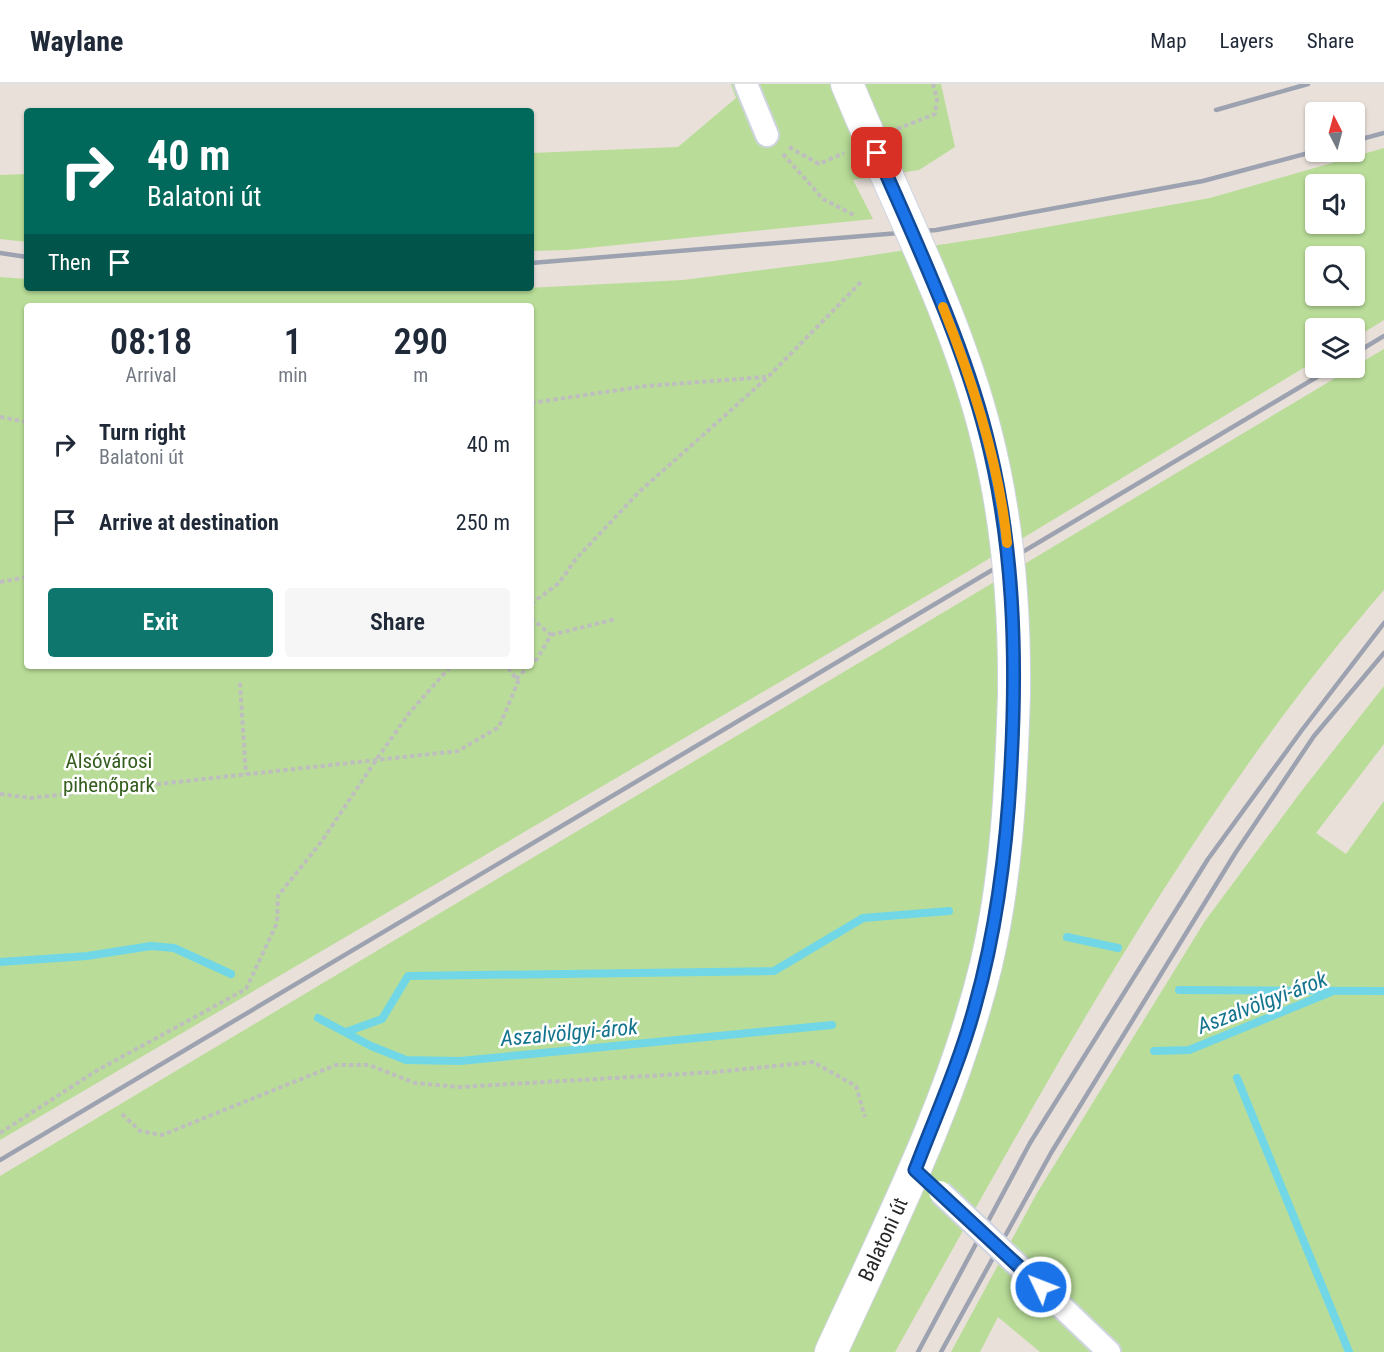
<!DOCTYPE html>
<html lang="en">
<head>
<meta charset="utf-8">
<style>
  :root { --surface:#fff; --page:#f6f6f7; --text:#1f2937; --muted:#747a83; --line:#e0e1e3; --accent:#0f766e }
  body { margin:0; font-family:"Roboto Condensed",sans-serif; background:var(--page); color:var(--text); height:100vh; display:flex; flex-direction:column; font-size:22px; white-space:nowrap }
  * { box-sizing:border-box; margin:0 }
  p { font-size:20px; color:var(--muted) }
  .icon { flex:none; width:33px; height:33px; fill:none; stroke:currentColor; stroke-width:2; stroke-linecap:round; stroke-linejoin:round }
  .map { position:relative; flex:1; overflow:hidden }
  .sheet { position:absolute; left:24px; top:219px; width:510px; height:366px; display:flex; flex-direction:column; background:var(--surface); border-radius:6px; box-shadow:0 2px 4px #0004 }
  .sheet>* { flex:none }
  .banner { position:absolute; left:24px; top:24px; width:510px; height:183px; border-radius:6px; box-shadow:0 2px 4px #0004; background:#00695c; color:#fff; overflow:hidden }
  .needle { width:39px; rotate:354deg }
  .controls { position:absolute; left:1305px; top:18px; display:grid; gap:12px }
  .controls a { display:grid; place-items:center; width:60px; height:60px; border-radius:6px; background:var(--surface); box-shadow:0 2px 4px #0004; font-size:30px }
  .pin { position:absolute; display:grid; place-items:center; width:51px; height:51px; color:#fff; margin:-26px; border-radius:12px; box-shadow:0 3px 9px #0006 }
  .me { position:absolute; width:66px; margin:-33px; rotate:313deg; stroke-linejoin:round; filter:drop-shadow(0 0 4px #0008) }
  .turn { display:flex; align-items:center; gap:21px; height:126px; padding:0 24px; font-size:27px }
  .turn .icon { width:78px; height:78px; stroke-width:2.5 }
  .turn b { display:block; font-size:42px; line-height:51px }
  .then { display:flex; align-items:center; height:57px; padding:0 24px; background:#0003; gap:12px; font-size:22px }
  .eta { display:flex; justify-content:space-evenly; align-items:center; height:102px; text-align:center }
  .eta b { font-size:36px; font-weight:600; line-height:42px }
  .action { display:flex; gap:12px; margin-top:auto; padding:12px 24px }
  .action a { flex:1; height:69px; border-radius:6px; background:var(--accent); color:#fff; font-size:24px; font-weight:600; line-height:69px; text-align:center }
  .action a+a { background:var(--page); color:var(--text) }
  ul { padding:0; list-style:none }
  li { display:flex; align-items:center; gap:18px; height:78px; padding:0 24px }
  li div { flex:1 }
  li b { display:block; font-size:22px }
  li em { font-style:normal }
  header { display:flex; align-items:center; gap:36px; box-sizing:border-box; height:84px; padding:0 30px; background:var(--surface); border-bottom:2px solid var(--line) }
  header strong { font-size:28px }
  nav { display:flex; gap:33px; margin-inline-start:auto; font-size:21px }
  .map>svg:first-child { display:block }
  .green { fill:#b9dd98; fill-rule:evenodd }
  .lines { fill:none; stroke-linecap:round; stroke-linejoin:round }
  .stream { stroke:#71d7e6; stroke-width:8 }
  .minor-casing { stroke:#cfd4e0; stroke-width:26 }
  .secondary-casing { stroke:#cfd4e0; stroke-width:34 }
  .path { stroke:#bebebe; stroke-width:4; stroke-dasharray:4.5 3; stroke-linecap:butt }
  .minor { stroke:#fff; stroke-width:22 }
  .secondary { stroke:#fff; stroke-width:32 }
  .rail { stroke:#9da2b1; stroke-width:4.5 }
  .minor-bridge-casing { stroke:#cfd4e0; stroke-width:26; stroke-linecap:butt }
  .secondary-bridge-casing { stroke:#cfd4e0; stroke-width:34; stroke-linecap:butt }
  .minor-bridge { stroke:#fff; stroke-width:22 }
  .secondary-bridge { stroke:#fff; stroke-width:32 }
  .route-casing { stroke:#114b97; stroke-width:15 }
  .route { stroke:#1a73e8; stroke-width:10 }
  .slow { stroke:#f59e0b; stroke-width:10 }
  .labels { text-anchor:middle; stroke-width:5; stroke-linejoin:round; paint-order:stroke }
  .park-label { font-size:21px; fill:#335e1d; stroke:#fff }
  .street-label { font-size:21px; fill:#272727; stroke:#fff }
  .water-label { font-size:22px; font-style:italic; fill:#14748e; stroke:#fff }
</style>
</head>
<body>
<header>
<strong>Waylane</strong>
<nav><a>Map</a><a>Layers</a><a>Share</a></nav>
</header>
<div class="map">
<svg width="1384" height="1268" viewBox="0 0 1384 1268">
  <rect width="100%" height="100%" fill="#e9e0d9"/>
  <g class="green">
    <path d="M731 0H941L955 63 919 86 853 96 873 135 568 166 531 167V69L678 63 736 14Z"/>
    <path d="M1384 64V236L1355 254 1354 244H1316L1315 277 967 488 0 1056V193L27 195V204L489 206 683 196 834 177 991 153 1210 114ZM1316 100H1354V140H1316ZM1316 172H1354V212H1316ZM27 222H531V582H27Z"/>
    <path d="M27 90V158L0 155V91Z"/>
    <path d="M1384 265V506C1187 733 1042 1007 895 1268H0V1092Z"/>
    <path d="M1384 602V660L1316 749 1346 770 1384 717V1268H1040L998 1233 980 1268H951L1037 1109 1205 837 1300 709Z"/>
  </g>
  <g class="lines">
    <g class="stream">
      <path d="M1067 853 1118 864"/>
      <path d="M0 878 87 872 151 862 174 864 231 890"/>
      <path d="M1179 906 1384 907"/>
      <path d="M318 934 371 962 406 976 460 977 832 941"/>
      <path d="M346 948 382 935 408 892 774 887 863 834 949 827"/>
      <path d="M1154 967 1189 966 1331 908"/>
      <path d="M1237 994 1349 1268"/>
    </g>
    <defs>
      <g id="minor">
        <path d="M746 0 767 51"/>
        <path d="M1041 1203 1109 1268"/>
      </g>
      <g id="secondary">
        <path d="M847 0 858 26"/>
        <path id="s1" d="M831 1268C889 1142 953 1017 986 881 1007 793 1011 701 1014 611"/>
      </g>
    </defs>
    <use href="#minor" class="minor-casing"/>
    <use href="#secondary" class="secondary-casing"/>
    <g class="path">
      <path d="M897 45 935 30 937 15 933 0"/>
      <path d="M789 63 819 80 844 69"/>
      <path d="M783 70 823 115 854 131"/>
      <path d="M531 319 646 302 766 293"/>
      <path d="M0 333 27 338"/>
      <path d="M0 498 27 493"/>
      <path d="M531 520 559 499 575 476 638 409 768 293 862 197"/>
      <path d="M531 534 551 551 537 575 531 580"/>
      <path d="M551 551 616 535"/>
      <path d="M516 595 529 582"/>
      <path d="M240 599 246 690"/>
      <path d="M0 710 31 714 458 667 499 643 518 598 507 582"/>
      <path d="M122 1030 140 1047 162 1051 336 981H369L415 999 460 1003 716 988 813 978 856 1002 865 1033"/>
      <path d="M0 1049 96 987 246 905 277 839 278 812 322 757 376 676 410 628 451 582"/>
    </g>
    <use href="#minor" class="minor"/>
    <use href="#secondary" class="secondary"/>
    <g class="rail">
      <path d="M1216 26 1308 0"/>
      <path d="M1354 57 1384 49"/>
      <path d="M0 169 27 173"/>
      <path d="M531 179 936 146 1203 97 1316 67"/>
      <path d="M1354 270 1384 252"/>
      <path d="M0 1076 1332 284"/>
      <path d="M918 1268 1030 1059 1208 775 1302 646 1384 539"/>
      <path d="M941 1268 1051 1069 1236 768 1314 652 1384 569"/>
    </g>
    <defs>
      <path id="minor-bridge" d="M940 1108 1041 1203"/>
      <path id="secondary-bridge" d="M858 26C903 131 958 239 986 350 1008 436 1015 522 1014 611"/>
    </defs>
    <use href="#minor-bridge" class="minor-bridge-casing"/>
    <use href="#secondary-bridge" class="secondary-bridge-casing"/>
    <use href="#minor-bridge" class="minor-bridge"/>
    <use href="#secondary-bridge" class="secondary-bridge"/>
  </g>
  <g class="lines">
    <defs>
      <path id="route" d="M877 69C917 161 961 253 986 350 1014 459 1017 570 1011 681 1007 762 997 844 975 922 960 978 936 1031 915 1086L1041 1203"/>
    </defs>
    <use href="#route" class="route-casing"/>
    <use href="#route" class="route"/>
    <path class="slow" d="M943 223C973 298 999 378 1007 459"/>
  </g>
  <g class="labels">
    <g class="park-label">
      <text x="109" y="684">Alsóvárosi<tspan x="109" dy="24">pihenőpark</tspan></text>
    </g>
    <g class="street-label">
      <text dy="7" stroke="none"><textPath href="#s1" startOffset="124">Balatoni út</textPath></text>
    </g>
    <g class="water-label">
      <text transform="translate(1262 918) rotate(-21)" y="8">Aszalvölgyi-árok</text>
      <text transform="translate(569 948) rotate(-5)" y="8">Aszalvölgyi-árok</text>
    </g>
  </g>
</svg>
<div class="controls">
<a><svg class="needle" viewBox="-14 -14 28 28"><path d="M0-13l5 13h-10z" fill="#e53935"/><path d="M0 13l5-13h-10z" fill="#747a83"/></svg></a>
<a><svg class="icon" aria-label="sound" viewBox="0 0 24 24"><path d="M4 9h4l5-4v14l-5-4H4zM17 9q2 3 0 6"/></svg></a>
<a><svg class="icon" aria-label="search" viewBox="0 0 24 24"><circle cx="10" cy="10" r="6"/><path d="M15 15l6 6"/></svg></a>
<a><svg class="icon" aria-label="layers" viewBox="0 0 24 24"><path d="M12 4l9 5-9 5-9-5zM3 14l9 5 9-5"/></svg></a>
</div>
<div class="pin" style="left:877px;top:69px;background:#d93025"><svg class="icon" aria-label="arrive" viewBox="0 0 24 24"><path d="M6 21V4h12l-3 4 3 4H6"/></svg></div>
<svg class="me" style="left:1041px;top:1203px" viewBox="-20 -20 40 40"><circle r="17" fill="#1a73e8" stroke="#fff" stroke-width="3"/><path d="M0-11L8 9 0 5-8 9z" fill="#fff"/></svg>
<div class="banner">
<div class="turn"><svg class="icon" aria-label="right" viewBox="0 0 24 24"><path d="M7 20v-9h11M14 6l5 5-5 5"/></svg><div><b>40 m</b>Balatoni út</div></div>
<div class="then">Then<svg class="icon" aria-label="arrive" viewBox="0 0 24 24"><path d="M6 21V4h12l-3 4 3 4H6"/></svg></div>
</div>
<section class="sheet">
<div class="eta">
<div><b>08:18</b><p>Arrival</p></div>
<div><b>1</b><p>min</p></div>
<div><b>290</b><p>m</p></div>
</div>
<ul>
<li><svg class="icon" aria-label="right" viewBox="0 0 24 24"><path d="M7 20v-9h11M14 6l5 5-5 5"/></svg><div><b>Turn right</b><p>Balatoni út</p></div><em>40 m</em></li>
<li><svg class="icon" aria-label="arrive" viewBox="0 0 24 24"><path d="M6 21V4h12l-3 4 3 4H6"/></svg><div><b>Arrive at destination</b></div><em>250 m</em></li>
</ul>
<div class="action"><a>Exit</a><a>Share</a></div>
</section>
</div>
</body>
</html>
